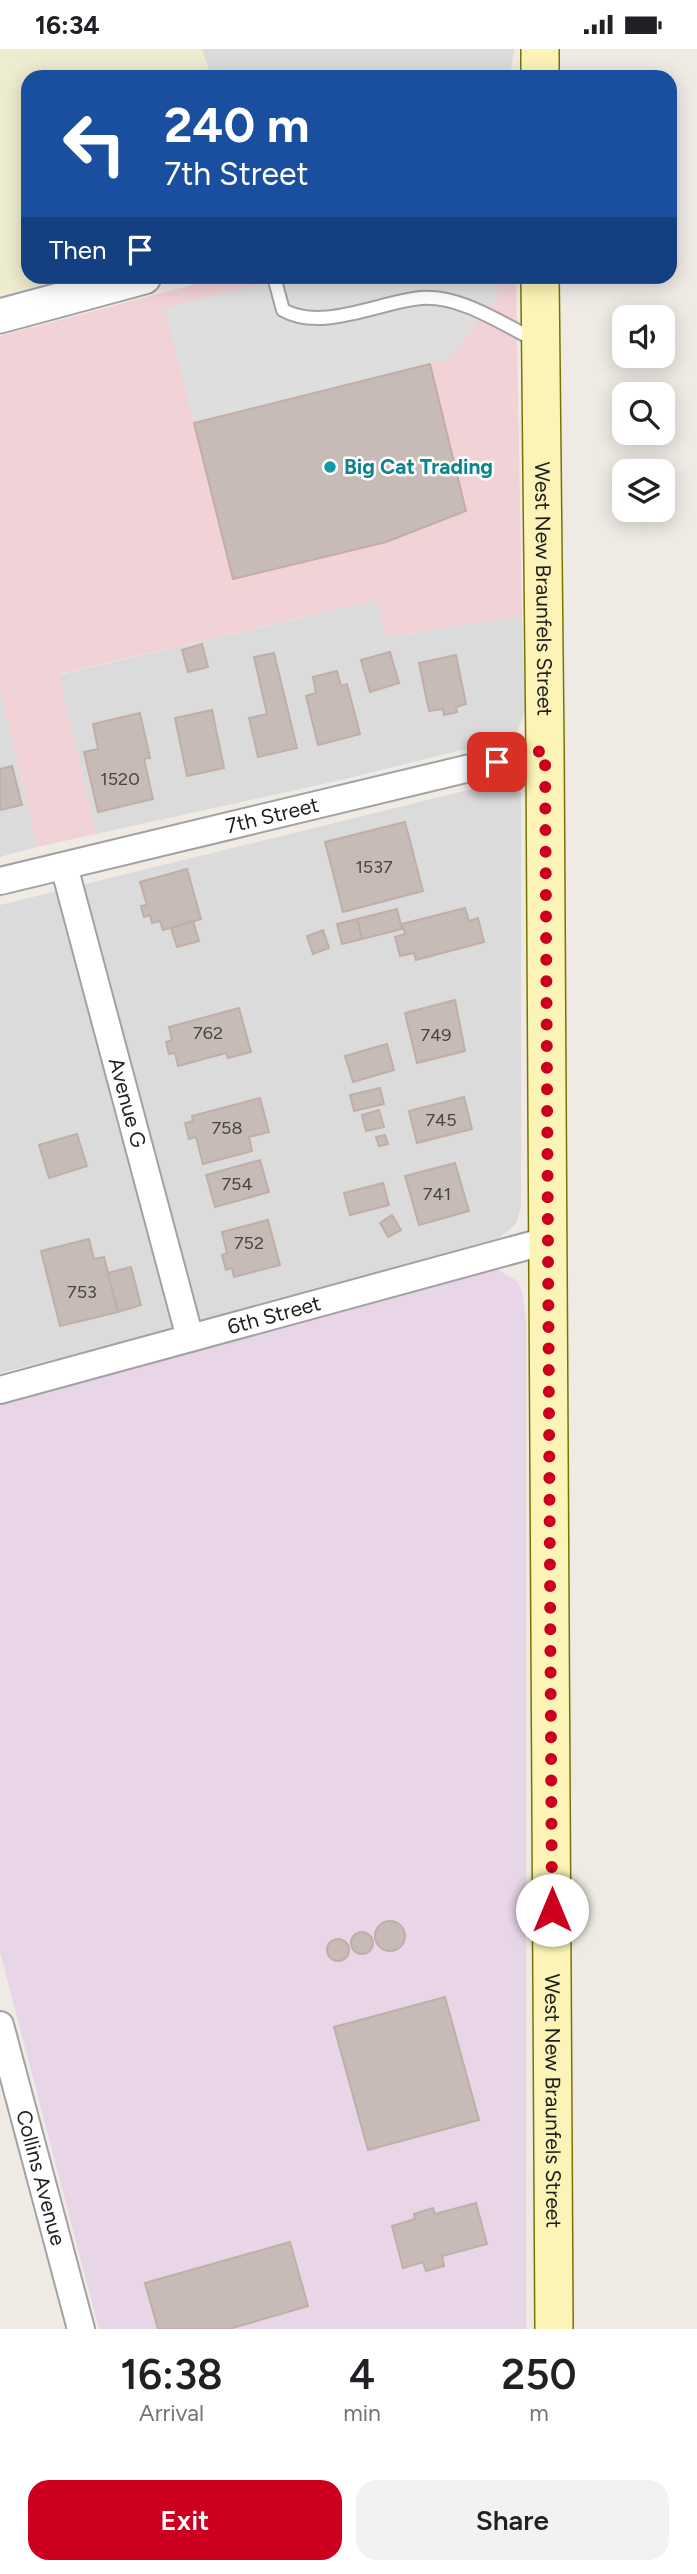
<!DOCTYPE html>
<html lang="en">
<head>
<meta charset="utf-8">
<style>
  :root { --surface:#fff; --page:#f2f2f2; --text:#202124; --muted:#757577; --accent:#cc001e }
  body { margin:0; font-family:Figtree,sans-serif; background:var(--page); color:var(--text); height:100vh; display:flex; flex-direction:column; font-size:26px; white-space:nowrap }
  * { box-sizing:border-box; margin:0 }
  p { font-size:23px; color:var(--muted) }
  .icon { flex:none; width:38px; height:38px; fill:none; stroke:currentColor; stroke-width:2; stroke-linecap:round; stroke-linejoin:round }
  .map { position:relative; height:2280px; overflow:hidden }
  .drawer { display:flex; flex-direction:column; background:var(--surface); flex:1 }
  .drawer>* { flex:none }
  .banner { position:absolute; left:21px; top:21px; width:656px; height:214px; border-radius:21px; box-shadow:0 4px 18px #0003; background:#1a4fa0; color:#fff; overflow:hidden }
  .buttons { position:absolute; left:612px; top:256px; display:grid; gap:14px }
  .buttons a { display:grid; place-items:center; width:63px; height:63px; border-radius:14px; background:var(--surface); box-shadow:0 4px 18px #0003; font-size:35px }
  .pin { position:absolute; display:grid; place-items:center; width:60px; height:60px; color:#fff; margin:-30px; border-radius:14px; box-shadow:0 4px 10px #0006 }
  .me { position:absolute; width:77px; margin:-38px; rotate:0deg; stroke-linejoin:round; filter:drop-shadow(0 0 5px #0008) }
  .turn { display:flex; align-items:center; gap:24px; height:147px; padding:0 28px; font-size:32px }
  .turn .icon { width:91px; height:91px; stroke-width:2.5 }
  .turn b { display:block; font-size:49px; line-height:60px }
  .then { display:flex; align-items:center; height:66px; padding:0 28px; background:#0003; gap:14px; font-size:26px }
  .eta { display:flex; justify-content:space-evenly; align-items:center; height:119px; text-align:center }
  .eta b { font-size:42px; font-weight:600; line-height:49px }
  .action { display:flex; gap:14px; margin-top:auto; padding:14px 28px }
  .action a { flex:1; height:80px; border-radius:21px; background:var(--accent); color:#fff; font-size:28px; font-weight:600; line-height:80px; text-align:center }
  .action a+a { background:var(--page); color:var(--text) }
  .status { display:flex; justify-content:space-between; align-items:center; height:49px; padding:0 35px; background:var(--surface); direction:ltr }
  .status svg { height:19px; fill:currentColor }
  .map>svg:first-child { display:block }
  .residential { fill:#dcdbdb }
  .commercial { fill:#f1d2d6 }
  .industrial { fill:#e8d5e8 }
  .farmland { fill:#eeecce }
  .parking { fill:#dedede }
  .building { fill:#c7bbb7; stroke:#c1aea6; stroke-width:2 }
  .lines { fill:none; stroke-linecap:round; stroke-linejoin:round }
  .service-casing { stroke:#a2a2a2; stroke-width:16 }
  .minor-casing { stroke:#a2a2a2; stroke-width:30 }
  .tertiary-casing { stroke:#a2a2a2; stroke-width:37 }
  .secondary-casing { stroke:#787302; stroke-width:40 }
  .service { stroke:#fff; stroke-width:12 }
  .minor { stroke:#fff; stroke-width:26 }
  .tertiary { stroke:#fff; stroke-width:33 }
  .secondary { stroke:#fbf4b6; stroke-width:37 }
  .route { stroke:#cc001e; stroke-width:12; stroke-dasharray:0 21.6 }
  .culture-dot { fill:#0f9aa8; stroke:#fff; stroke-width:2.5 }
  .labels { text-anchor:middle; stroke-width:5; stroke-linejoin:round; paint-order:stroke }
  .number-label { font-size:18px; fill:#484544 }
  .culture-label { font-size:21px; font-weight:bold; fill:#0d838f; stroke:#fff; text-anchor:start }
  .street-label { font-size:21px; fill:#1e1e1e; stroke:#fff }
</style>
</head>
<body>
<div class="status"><b>16:34</b><svg viewBox="0 0 49 12"><path d="M0 12V9h3v3zM5 12V6h3v6zM10 12V3h3v9zM15 12V0h3v12zM26 1h20v11H26zM47 4h2v5h-2z"/></svg></div>
<div class="map">
<svg width="697" height="2280" viewBox="0 0 697 2280">
  <rect width="100%" height="100%" fill="#efeae4"/>
  <g class="residential">
    <path d="M202 0H514L510 28H211Z"/>
    <path d="M377 551 387 588 522 567 525 664 517 682 506 690 341 731 96 785 58 626Z"/>
    <path d="M0 640 37 798 0 808Z"/>
    <path d="M505 732 514 735 521 745V1157L516 1175 499 1189 156 1285 0 1324V856Z"/>
  </g>
  <path class="commercial" d="M222 228H516L522 567 386 588 377 551 59 625 96 785 37 798 0 640V287Z"/>
  <path class="industrial" d="M489 1221H499L518 1233 522 1244 526 1268V2280H99L0 1903V1351Z"/>
  <path class="farmland" d="M0 0H202L211 28H28V228H68L0 246Z"/>
  <path class="parking" d="M291 228H497L498 246 451 309 194 374 164 259Z"/>
  <g class="building">
    <path d="M430 315 466 462 386 493 233 530 194 374Z"/>
    <path d="M202 595 208 618 188 623 182 601Z"/>
    <path d="M390 603 399 634 370 643 361 611Z"/>
    <path d="M274 604 297 699 258 708 249 669 267 665 254 608Z"/>
    <path d="M456 606 466 655 456 658 457 663 444 666 443 660 429 662 419 614Z"/>
    <path d="M337 622 341 637 347 635 360 685 318 696 306 647 316 644 313 628Z"/>
    <path d="M212 661 224 719 187 727 175 669Z"/>
    <path d="M140 664 150 709 144 710 153 750 98 763 84 703 98 700 93 675Z"/>
    <path d="M12 717 22 756 0 761V720Z"/>
    <path d="M405 773 423 842 343 863 325 793Z"/>
    <path d="M187 820 201 870 163 881 160 872 152 874 150 866 144 868 141 857 147 856 140 833Z"/>
    <path d="M465 859 469 872 478 869 484 893 416 911 414 904 400 907 395 888 405 885 402 875Z"/>
    <path d="M397 860 402 880 362 890 357 870Z"/>
    <path d="M357 870 362 890 342 895 337 875Z"/>
    <path d="M193 872 199 892 177 898 171 879Z"/>
    <path d="M323 881 329 899 313 905 307 887Z"/>
    <path d="M455 951 465 1002 417 1014 405 964Z"/>
    <path d="M239 959 251 1003 228 1009 226 1004 178 1017 175 1004 169 1005 166 993 172 991 169 978Z"/>
    <path d="M387 995 394 1021 353 1033 345 1007Z"/>
    <path d="M380 1039 384 1055 354 1062 350 1046Z"/>
    <path d="M464 1048 472 1080 417 1094 409 1062Z"/>
    <path d="M260 1049 269 1083 249 1088 252 1102 203 1115 196 1088 189 1090 185 1074 193 1072 192 1067Z"/>
    <path d="M379 1061 384 1078 366 1082 362 1066Z"/>
    <path d="M77 1085 87 1117 49 1129 39 1096Z"/>
    <path d="M385 1086 388 1095 379 1097 376 1088Z"/>
    <path d="M260 1111 269 1143 215 1158 206 1126Z"/>
    <path d="M455 1114 469 1162 419 1176 405 1127Z"/>
    <path d="M383 1134 389 1156 350 1166 344 1144Z"/>
    <path d="M392 1166 401 1181 388 1188 380 1174Z"/>
    <path d="M268 1171 280 1216 234 1228 232 1219 226 1221 222 1206 227 1204 222 1183Z"/>
    <path d="M89 1190 94 1210 104 1208 118 1263 60 1277 41 1202Z"/>
    <path d="M131 1218 141 1256 118 1263 108 1224Z"/>
    <circle cx="390" cy="1887" r="15"/>
    <circle cx="362" cy="1894" r="11"/>
    <circle cx="338" cy="1901" r="11"/>
    <path d="M445 1948 479 2071 368 2101 334 1978Z"/>
    <path d="M476 2154 487 2195 442 2207 444 2217 426 2222 423 2213 403 2219 392 2177 415 2170 414 2165 433 2159 435 2165Z"/>
    <path d="M290 2193 308 2257 229 2280H158L145 2234Z"/>
  </g>
  <g class="lines">
    <defs>
      <path id="service" d="M274 228 283 261C322 283 379 253 421 249 461 246 502 275 537 292"/>
      <g id="minor">
        <path id="s1" d="M64 817 190 1289"/>
        <path id="s2" d="M0 832 545 701"/>
        <path id="s3" d="M0 1341 546 1192"/>
        <path id="s4" d="M0 1976 81 2280"/>
      </g>
      <path id="tertiary" d="M0 267 144 228"/>
      <g id="secondary">
        <path d="M540 28V0"/>
        <path id="s5" d="M540 228 545 701 554 2280"/>
      </g>
    </defs>
    <use href="#service" class="service-casing"/>
    <use href="#minor" class="minor-casing"/>
    <use href="#tertiary" class="tertiary-casing"/>
    <use href="#secondary" class="secondary-casing"/>
    <use href="#service" class="service"/>
    <use href="#minor" class="minor"/>
    <use href="#tertiary" class="tertiary"/>
    <use href="#secondary" class="secondary"/>
  </g>
  <g class="lines">
    <path class="route" d="M497 713 545 701 552 1861"/>
  </g>
  <circle class="culture-dot" cx="330" cy="418" r="7"/>
  <g class="labels">
    <g class="number-label">
      <text x="120" y="736">1520</text>
      <text x="374" y="824">1537</text>
      <text x="208" y="990">762</text>
      <text x="436" y="992">749</text>
      <text x="441" y="1077">745</text>
      <text x="227" y="1085">758</text>
      <text x="237" y="1141">754</text>
      <text x="437" y="1151">741</text>
      <text x="249" y="1200">752</text>
      <text x="82" y="1249">753</text>
    </g>
    <g class="culture-label">
      <text x="344" y="425">Big Cat Trading</text>
    </g>
    <g class="street-label">
      <text dy="7" stroke="none"><textPath href="#s5" startOffset="312">West New Braunfels Street</textPath></text>
      <text dy="7" stroke="none"><textPath href="#s2" startOffset="280">7th Street</textPath></text>
      <text dy="7" stroke="none"><textPath href="#s1" startOffset="245">Avenue G</textPath></text>
      <text dy="7" stroke="none"><textPath href="#s3" startOffset="284">6th Street</textPath></text>
      <text dy="7" stroke="none"><textPath href="#s5" startOffset="1824">West New Braunfels Street</textPath></text>
      <text dy="7" stroke="none"><textPath href="#s4" startOffset="158">Collins Avenue</textPath></text>
    </g>
  </g>
</svg>
<div class="buttons">
<a><svg class="icon" aria-label="sound" viewBox="0 0 24 24"><path d="M4 9h4l5-4v14l-5-4H4zM17 9q2 3 0 6"/></svg></a>
<a><svg class="icon" aria-label="search" viewBox="0 0 24 24"><circle cx="10" cy="10" r="6"/><path d="M15 15l6 6"/></svg></a>
<a><svg class="icon" aria-label="layers" viewBox="0 0 24 24"><path d="M12 4l9 5-9 5-9-5zM3 14l9 5 9-5"/></svg></a>
</div>
<div class="pin" style="left:497px;top:713px;background:#d93025"><svg class="icon" aria-label="arrive" viewBox="0 0 24 24"><path d="M6 21V4h12l-3 4 3 4H6"/></svg></div>
<svg class="me" style="left:552px;top:1861px" viewBox="-20 -20 40 40"><circle r="19" fill="#fff"/><path d="M0-13L10 11 0 6-10 11z" fill="#cc001e"/></svg>
<div class="banner">
<div class="turn"><svg class="icon" aria-label="left" viewBox="0 0 24 24"><path d="M17 20v-9H6M10 6l-5 5 5 5"/></svg><div><b>240 m</b>7th Street</div></div>
<div class="then">Then<svg class="icon" aria-label="arrive" viewBox="0 0 24 24"><path d="M6 21V4h12l-3 4 3 4H6"/></svg></div>
</div>
</div>
<section class="drawer">
<div class="eta">
<div><b>16:38</b><p>Arrival</p></div>
<div><b>4</b><p>min</p></div>
<div><b>250</b><p>m</p></div>
</div>
<div class="action"><a>Exit</a><a>Share</a></div>
</section>
</body>
</html>
